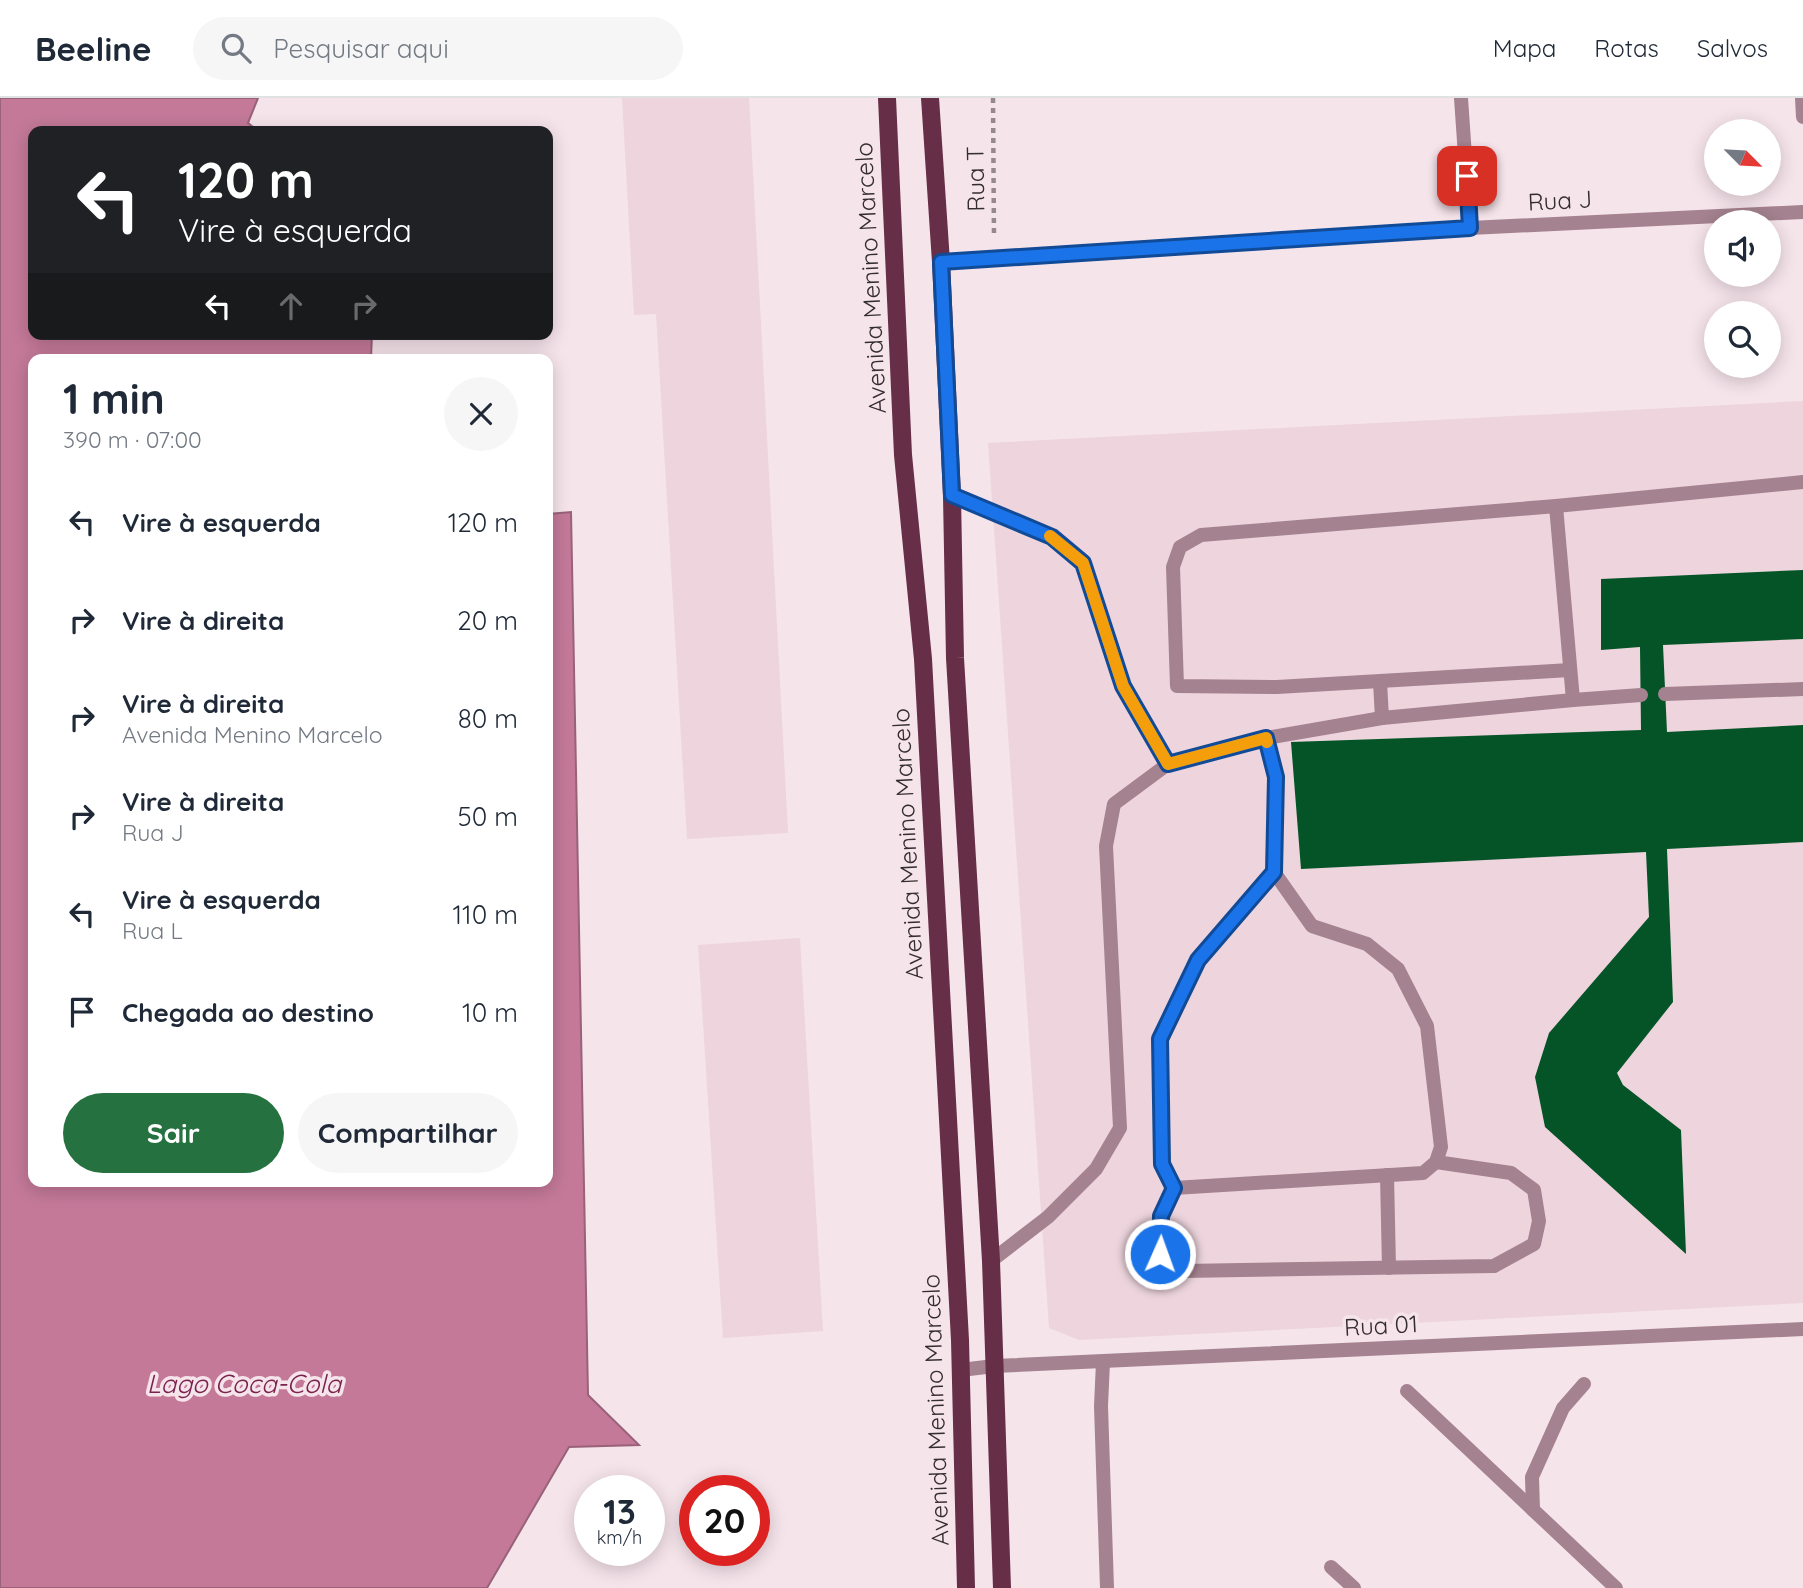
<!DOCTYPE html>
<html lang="pt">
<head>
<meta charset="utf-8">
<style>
  :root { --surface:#fff; --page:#f6f6f7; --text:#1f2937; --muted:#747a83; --line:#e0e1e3; --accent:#25713f }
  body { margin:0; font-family:Quicksand,sans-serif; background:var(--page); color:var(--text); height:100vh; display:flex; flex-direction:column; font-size:26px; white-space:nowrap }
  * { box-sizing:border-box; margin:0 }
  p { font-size:23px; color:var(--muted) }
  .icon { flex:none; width:38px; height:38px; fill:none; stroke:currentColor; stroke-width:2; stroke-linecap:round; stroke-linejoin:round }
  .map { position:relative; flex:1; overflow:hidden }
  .details { position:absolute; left:28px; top:256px; width:525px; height:833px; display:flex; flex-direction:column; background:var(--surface); border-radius:14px; box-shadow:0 4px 18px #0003 }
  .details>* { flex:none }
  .banner { position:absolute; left:28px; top:28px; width:525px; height:214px; border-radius:14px; box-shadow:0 4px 18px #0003; background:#202124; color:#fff; overflow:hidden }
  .needle { width:46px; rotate:114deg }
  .buttons { position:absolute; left:1704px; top:21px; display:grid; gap:14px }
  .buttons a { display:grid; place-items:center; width:77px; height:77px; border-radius:50%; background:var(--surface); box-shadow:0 4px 18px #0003; font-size:35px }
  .speed { position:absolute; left:574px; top:1377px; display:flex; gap:14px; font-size:35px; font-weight:700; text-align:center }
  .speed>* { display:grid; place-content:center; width:91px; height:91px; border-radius:50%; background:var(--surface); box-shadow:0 4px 18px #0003; line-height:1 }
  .speed small { font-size:18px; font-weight:400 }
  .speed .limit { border:10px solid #d22; background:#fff; color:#111 }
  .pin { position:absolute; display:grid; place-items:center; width:60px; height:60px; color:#fff; margin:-30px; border-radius:14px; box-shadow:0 4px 10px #0006 }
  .me { position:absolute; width:77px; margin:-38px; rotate:2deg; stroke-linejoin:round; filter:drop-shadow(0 0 5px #0008) }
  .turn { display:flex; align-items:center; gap:24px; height:147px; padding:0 35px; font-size:32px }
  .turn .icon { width:91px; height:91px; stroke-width:2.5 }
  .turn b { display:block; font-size:49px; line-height:60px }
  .lanes { display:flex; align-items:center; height:66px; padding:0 35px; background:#0003; justify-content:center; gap:35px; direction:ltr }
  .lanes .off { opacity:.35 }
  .round { display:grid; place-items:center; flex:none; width:74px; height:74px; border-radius:37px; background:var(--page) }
  .overview { display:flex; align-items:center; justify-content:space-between; height:119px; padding:0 35px }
  h1 { font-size:42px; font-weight:700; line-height:52px }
  .cta { display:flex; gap:14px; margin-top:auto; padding:14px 35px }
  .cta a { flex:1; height:80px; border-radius:42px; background:var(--accent); color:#fff; font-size:28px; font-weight:700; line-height:80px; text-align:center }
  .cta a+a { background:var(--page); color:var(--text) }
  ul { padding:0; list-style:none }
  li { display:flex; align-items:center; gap:21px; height:98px; padding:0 35px }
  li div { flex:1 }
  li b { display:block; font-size:26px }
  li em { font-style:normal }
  header { display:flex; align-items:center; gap:42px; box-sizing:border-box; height:98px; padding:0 35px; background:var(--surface); border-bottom:2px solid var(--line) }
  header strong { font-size:33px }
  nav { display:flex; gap:38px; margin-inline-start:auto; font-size:24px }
  .search { width:490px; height:63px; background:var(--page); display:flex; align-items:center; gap:18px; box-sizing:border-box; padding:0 24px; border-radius:38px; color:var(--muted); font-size:26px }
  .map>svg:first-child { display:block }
  .built { fill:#edd4dd }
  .water { fill:#c47999; stroke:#996279; stroke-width:2 }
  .building { fill:#045427 }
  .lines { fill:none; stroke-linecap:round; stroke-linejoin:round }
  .path { stroke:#96898e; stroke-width:4.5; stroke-dasharray:5 5; stroke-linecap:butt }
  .service { stroke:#a4828f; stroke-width:14 }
  .minor { stroke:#a4828f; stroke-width:14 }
  .tertiary { stroke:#a4828f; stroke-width:14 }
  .primary { stroke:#662e47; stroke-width:18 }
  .route-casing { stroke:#114b97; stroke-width:18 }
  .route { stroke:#1a73e8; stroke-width:12 }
  .slow { stroke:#f59e0b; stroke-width:12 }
  .labels { text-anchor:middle; stroke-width:7; stroke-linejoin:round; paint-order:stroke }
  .street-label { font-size:24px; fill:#342d2f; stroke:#f6e4eb }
  .water-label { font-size:26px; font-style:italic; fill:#7b214e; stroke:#f6e4eb }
</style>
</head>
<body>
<header>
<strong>Beeline</strong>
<div class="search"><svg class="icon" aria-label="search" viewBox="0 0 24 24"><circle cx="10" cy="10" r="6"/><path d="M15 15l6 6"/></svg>Pesquisar aqui</div>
<nav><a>Mapa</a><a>Rotas</a><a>Salvos</a></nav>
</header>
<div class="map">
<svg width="1803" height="1490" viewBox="0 0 1803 1490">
  <rect width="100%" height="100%" fill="#f6e4eb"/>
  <g class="built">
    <path d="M622 0H749L788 735 687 741 656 216 634 217Z"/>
    <path d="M1803 303V1205L1079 1242 1049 1230 988 345Z"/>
    <path d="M800 840 823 1233 723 1240 698 847Z"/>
  </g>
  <path class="water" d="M0 0H258L248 25 258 33H33V236H372L371 261H33V1083H548V416L571 414 588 1297 639 1347 569 1349 487 1490H0Z"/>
  <path class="building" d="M1803 472V541L1663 547 1667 634 1803 627V744L1667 751 1673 904 1617 975 1623 987 1681 1032 1686 1156 1545 1029 1535 979 1549 935 1649 819 1646 754 1301 771 1291 644 1641 632 1640 549 1601 552V481Z"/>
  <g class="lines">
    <path class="path" d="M993 0 994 140"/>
    <g class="service">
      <path d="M952 398 1052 439 1083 465 1123 588 1168 666"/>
      <path d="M1556 408 1573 602 1641 597"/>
      <path d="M1570 572 1277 589 1177 588 1173 469 1180 449 1201 437 1556 408 1803 384"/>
      <path d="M1380 584 1382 620"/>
      <path d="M1665 596 1803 591"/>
      <path d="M1266 640 1276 679 1274 774 1312 828 1367 846 1398 871 1427 928 1441 1049 1436 1064 1423 1075 1174 1090 1162 1066 1160 941 1198 862 1274 774"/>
      <path d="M1387 1077 1389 1170"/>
      <path d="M1174 1090 1161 1118 1160 1156 1184 1173 1494 1168 1534 1146 1539 1123 1534 1092 1511 1075 1436 1064"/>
      <path d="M991 1163 1048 1119 1096 1071 1120 1030 1106 748 1114 706 1168 666 1266 640 1382 620 1573 602"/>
      <path d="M1533 1412 1532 1379 1563 1310 1584 1286"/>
      <path d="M1331 1469 1354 1490"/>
    </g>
    <g class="minor">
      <path d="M1461 0 1470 130"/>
      <path d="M1802 0 1803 19"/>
      <path d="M941 164 1470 130 1803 114"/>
      <path d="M1103 1264 1101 1308 1107 1490"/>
      <path d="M1407 1293 1616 1490"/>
    </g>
    <path class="tertiary" d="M961 1272 994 1268 1803 1231"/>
    <g class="primary">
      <path d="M887 0 903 357 923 561 960 1242 966 1490"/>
      <path d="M930 0 941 164 952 398 955 560 991 1163 1002 1490"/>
    </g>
  </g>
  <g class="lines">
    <defs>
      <path id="route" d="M1160 1156 1161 1118 1174 1090 1162 1066 1160 941 1198 862 1274 774 1276 679 1266 640 1168 666 1123 588 1083 465 1052 439 952 397 941 164 1470 130 1467 78"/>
    </defs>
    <use href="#route" class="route-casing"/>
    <use href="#route" class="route"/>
    <path class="slow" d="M1050 438 1083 465 1123 588 1168 666 1266 640 1267 644"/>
  </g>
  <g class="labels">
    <g class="street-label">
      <text transform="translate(976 81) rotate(-91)" y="8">Rua T</text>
      <text transform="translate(1560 103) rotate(-3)" y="8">Rua J</text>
      <text transform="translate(871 180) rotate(-93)" y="8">Avenida Menino Marcelo</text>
      <text transform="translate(908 746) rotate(-93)" y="8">Avenida Menino Marcelo</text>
      <text transform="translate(1381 1228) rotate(-3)" y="8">Rua 01</text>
      <text transform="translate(936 1312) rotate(-92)" y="8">Avenida Menino Marcelo</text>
    </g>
    <g class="water-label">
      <text x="244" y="1295">Lago Coca-Cola</text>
    </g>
  </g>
</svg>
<div class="buttons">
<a><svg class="needle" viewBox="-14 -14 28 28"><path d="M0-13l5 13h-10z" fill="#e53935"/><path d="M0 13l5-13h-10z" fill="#747a83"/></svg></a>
<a><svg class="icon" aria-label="sound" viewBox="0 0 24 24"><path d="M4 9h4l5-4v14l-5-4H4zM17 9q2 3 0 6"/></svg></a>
<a><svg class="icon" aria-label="search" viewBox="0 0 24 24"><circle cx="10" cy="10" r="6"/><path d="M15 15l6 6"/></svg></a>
</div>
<div class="speed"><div>13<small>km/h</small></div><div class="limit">20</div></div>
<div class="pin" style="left:1467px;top:78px;background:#d93025"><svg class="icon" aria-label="arrive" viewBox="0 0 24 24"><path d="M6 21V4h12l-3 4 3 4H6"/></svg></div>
<svg class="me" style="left:1160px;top:1156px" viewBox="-20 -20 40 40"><circle r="17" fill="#1a73e8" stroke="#fff" stroke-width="3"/><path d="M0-11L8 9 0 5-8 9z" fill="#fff"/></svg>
<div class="banner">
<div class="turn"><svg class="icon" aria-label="left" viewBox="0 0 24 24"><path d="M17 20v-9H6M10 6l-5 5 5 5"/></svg><div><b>120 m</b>Vire à esquerda</div></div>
<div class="lanes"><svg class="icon" aria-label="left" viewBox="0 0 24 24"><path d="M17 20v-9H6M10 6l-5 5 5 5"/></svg><svg class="icon off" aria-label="ahead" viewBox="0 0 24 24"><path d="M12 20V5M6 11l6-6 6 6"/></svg><svg class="icon off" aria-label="right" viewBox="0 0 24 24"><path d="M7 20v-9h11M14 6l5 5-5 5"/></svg></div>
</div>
<section class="details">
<div class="overview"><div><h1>1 min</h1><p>390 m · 07:00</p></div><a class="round"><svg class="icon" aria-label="close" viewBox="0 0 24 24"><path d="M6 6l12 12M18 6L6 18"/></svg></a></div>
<ul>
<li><svg class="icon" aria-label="left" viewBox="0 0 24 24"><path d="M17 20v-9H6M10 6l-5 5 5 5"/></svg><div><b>Vire à esquerda</b></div><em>120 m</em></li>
<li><svg class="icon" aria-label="right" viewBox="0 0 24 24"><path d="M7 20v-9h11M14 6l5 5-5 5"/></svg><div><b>Vire à direita</b></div><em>20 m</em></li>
<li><svg class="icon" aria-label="right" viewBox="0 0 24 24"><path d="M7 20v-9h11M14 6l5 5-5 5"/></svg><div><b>Vire à direita</b><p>Avenida Menino Marcelo</p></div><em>80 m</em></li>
<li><svg class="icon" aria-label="right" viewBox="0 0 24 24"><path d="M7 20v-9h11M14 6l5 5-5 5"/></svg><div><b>Vire à direita</b><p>Rua J</p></div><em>50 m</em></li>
<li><svg class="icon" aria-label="left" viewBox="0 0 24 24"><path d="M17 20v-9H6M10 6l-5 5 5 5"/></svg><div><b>Vire à esquerda</b><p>Rua L</p></div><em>110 m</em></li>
<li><svg class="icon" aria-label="arrive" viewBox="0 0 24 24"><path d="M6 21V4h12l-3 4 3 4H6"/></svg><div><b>Chegada ao destino</b></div><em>10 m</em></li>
</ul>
<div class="cta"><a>Sair</a><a>Compartilhar</a></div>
</section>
</div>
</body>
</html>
